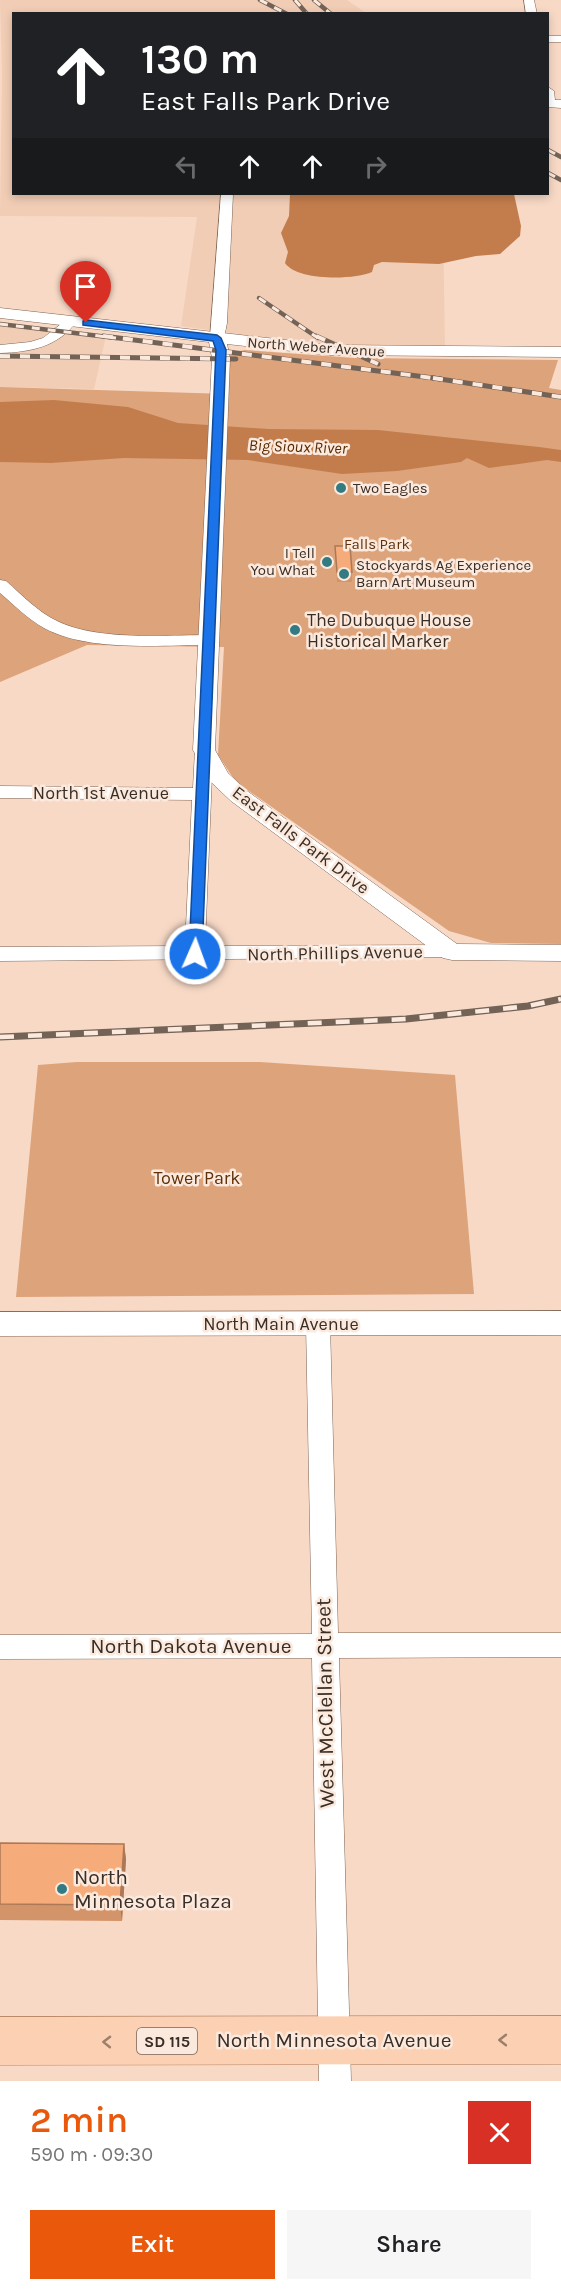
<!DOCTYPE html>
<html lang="en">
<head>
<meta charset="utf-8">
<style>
  :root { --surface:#fff; --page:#f6f6f6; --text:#202124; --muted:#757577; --accent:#ea580c }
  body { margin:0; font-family:Karla,sans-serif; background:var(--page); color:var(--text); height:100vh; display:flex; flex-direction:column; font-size:22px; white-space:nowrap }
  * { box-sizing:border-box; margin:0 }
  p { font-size:20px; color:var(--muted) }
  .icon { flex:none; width:33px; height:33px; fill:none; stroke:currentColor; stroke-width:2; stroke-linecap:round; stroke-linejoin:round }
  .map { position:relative; height:2081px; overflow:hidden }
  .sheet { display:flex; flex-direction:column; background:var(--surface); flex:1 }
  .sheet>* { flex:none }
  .guide { position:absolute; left:12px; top:12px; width:537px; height:183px; border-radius:0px; box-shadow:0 3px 9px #0003; background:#202124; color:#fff; overflow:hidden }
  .pin { position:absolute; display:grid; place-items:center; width:51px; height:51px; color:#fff; margin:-62px -26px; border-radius:50% 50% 50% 0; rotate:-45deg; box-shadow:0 0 6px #0007 }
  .pin .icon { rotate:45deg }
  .me { position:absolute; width:66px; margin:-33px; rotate:2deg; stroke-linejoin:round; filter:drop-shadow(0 0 4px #0008) }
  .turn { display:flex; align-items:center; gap:21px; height:126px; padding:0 30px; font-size:27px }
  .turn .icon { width:78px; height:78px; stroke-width:2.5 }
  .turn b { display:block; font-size:42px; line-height:51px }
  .lanes { display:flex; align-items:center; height:57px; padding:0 30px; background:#0003; justify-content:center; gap:30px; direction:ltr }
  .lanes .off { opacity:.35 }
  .round { display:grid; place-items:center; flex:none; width:63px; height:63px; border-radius:0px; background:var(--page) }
  .head { display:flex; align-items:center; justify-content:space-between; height:102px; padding:0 30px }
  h1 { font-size:36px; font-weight:600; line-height:45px; color:var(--accent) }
  .action { display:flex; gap:12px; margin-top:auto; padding:12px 30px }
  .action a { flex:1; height:69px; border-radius:0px; background:var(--accent); color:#fff; font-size:24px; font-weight:600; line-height:69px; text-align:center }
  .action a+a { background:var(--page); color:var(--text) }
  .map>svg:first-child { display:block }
  .built { fill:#f1cdb5 }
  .green { fill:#dda37b }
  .water { fill:#c37d4c }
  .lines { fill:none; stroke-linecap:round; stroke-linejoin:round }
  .minor-casing { stroke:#7d6352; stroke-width:1 }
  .tertiary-casing { stroke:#7d6352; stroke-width:1 }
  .primary-casing { stroke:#b68360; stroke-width:1 }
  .minor { fill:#fff; fill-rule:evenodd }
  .tertiary { fill:#fff; fill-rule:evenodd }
  .primary { fill:#fcd0b3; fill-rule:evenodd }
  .rail-far2-casing { stroke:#736256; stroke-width:4.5 }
  .rail-far1-casing { stroke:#736256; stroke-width:5 }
  .rail-casing { stroke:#736256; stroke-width:7 }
  .rail-far2 { stroke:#fce9dd; stroke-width:3; stroke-dasharray:8; stroke-linecap:butt }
  .rail-far1 { stroke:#fce9dd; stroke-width:4; stroke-dasharray:10; stroke-linecap:butt }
  .rail { stroke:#fce9dd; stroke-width:4.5; stroke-dasharray:14; stroke-linecap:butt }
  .wall { fill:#d49469 }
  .shaded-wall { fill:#ac7855 }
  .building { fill:#f6ac7a; stroke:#ac7855; stroke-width:1.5 }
  .oneway { stroke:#9a7f6c }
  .route { fill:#1a73e8; stroke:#114b97; stroke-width:1.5 }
  .poi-dot { fill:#327b82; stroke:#fce9dd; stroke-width:2 }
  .labels { text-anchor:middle; stroke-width:5; stroke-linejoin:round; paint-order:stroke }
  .far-street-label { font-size:15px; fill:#392e26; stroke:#fce9dd }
  .far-poi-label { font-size:15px; fill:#392e26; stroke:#fce9dd; text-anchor:start }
  .far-park-label { font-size:15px; fill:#5f3009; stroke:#fce9dd }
  .far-water-label { font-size:16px; font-style:italic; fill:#582a02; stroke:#fce9dd }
  .shield { fill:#fce9dd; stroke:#74665d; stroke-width:1.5 }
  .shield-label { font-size:16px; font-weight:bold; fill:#392e26 }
  .poi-label { font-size:18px; fill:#392e26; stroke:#fce9dd; text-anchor:start }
  .street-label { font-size:18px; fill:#392e26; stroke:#fce9dd }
  .park-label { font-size:18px; fill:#5f3009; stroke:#fce9dd }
  .near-street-label { font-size:21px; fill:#392e26; stroke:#fce9dd }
  .near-poi-label { font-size:21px; fill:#392e26; stroke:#fce9dd; text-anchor:start }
</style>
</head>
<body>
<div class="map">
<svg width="561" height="2081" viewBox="0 0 561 2081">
  <rect width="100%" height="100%" fill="#f8d9c6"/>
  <g class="built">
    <path d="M0 0H347L366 13 14 14V194H302L443 222 445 351 322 346 181 326 197 217 0 216 2 73Z"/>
    <path d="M0 324 106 336 94 389 0 387Z"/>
  </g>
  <g class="green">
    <path d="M245 350 354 358 558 360 549 388 561 390V944L491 943 449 931 236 782 218 755 224 647 87 645 0 682V387L227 394 230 353Z"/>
    <path d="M77 1062H260L455 1075 474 1294 16 1297 38 1065Z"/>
  </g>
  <g class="water">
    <path d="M290 194H514L521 226 520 236 500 254 476 256 439 264 382 262 374 265 372 272C354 280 297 281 285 263L288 252 281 233 289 216Z"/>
    <path d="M54 400 128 407 178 423 268 429 378 430 539 447 561 450V462L547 460 489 468 467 458 461 462 397 471 342 474 248 460 124 458 51 463 0 462V402Z"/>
  </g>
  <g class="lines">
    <defs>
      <g id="minor">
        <path d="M524 0H534L537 14H526Z"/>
        <rect x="548" y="36" width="13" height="6"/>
        <path d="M548 87 554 91 555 100H561V108L548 107Z"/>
        <path d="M221 194H233L227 323 224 338 217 342 210 338Z"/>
        <path d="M70 317 77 321C58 347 31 352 0 353V345L30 342 43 338Z"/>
        <path d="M0 580 6 581C22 595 38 612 57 621 98 641 164 635 209 635L218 640 209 645C160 645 88 652 44 628 28 619 14 605 0 593Z"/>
        <path d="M204 744 213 750 205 946 452 945 459 947 462 952 459 957 0 961V947L185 946 192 800 0 798V786L193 788 195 750Z"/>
        <path d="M318 1314 326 1317 330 1324 338 1633H561V1657L339 1658 351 2081H319L312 1658 0 1659V1635L312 1634 306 1324 310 1317Z"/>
      </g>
      <g id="tertiary">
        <path d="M0 308 329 345 561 347V357L329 355 227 344 230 358 215 750 228 773 247 791 457 944 561 945V961L452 960 443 958 231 801 211 782 193 750 212 358 209 342 0 318Z"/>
        <path d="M561 1311V1335L0 1336V1312Z"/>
      </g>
      <path id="primary" d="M561 2016V2064L0 2065V2017Z"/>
    </defs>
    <use href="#minor" class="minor-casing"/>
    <use href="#tertiary" class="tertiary-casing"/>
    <use href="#primary" class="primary-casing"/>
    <use href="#minor" class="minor"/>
    <use href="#tertiary" class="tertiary"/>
    <use href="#primary" class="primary"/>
    <defs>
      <g id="rail-far2">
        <path d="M260 0 287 14"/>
        <path d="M295 0 307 14"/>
        <path d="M314 0 331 14"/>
        <path d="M548 150 561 157"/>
        <path d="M548 173 561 180"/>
        <path d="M259 298 318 338"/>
        <path d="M0 324 116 338"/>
      </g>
      <g id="rail-far1">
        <path d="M103 336 441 379"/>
        <path d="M316 336 378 364"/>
        <path d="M0 356 236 359"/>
        <path d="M433 378 561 397"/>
      </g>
      <path id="rail" d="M0 1037 406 1019 528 1006 561 999"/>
    </defs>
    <use href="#rail-far2" class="rail-far2-casing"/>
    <use href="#rail-far1" class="rail-far1-casing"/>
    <use href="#rail" class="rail-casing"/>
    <use href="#rail-far2" class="rail-far2"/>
    <use href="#rail-far1" class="rail-far1"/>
    <use href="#rail" class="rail"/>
  </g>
  <g class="wall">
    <path d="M335 546 352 572V582H337Z"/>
    <path d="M0 1843 124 1844 126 1859 122 1921 0 1920Z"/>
  </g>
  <path class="shaded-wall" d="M124 1844 126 1859 122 1921 120 1905Z"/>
  <g class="building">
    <path d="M335 546H350L352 572H337Z"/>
    <path d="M0 1843 124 1844 120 1905 0 1904Z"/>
  </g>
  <defs><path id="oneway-chevron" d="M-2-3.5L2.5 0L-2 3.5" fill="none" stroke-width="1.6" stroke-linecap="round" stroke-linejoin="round" transform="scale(1.5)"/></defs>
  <g class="oneway">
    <use href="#oneway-chevron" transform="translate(503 2040) rotate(-180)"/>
    <use href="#oneway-chevron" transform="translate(107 2042) rotate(-179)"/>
  </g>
  <path class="route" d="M86 320 217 335 221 338 226 350 202 954 195 959 189 954 216 350 213 341 83 325V321Z"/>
  <g class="poi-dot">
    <circle cx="341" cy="488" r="6"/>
    <circle cx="327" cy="562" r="6"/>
    <circle cx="344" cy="574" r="6"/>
    <circle cx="295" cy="630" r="6"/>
    <circle cx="62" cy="1889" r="6"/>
  </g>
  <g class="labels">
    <g class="far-street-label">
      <text transform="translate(316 347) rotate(4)" y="5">North Weber Avenue</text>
    </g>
    <g class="far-poi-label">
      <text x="353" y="493">Two Eagles</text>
      <text x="315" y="558" text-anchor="end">I Tell<tspan x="315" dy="17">You What</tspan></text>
      <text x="356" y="570">Stockyards Ag Experience<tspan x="356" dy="17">Barn Art Museum</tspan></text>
    </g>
    <g class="far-park-label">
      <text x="377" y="549">Falls Park</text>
    </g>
    <g class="far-water-label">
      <text transform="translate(298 446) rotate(2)" y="6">Big Sioux River</text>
    </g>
    <rect class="shield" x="137" y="2028" width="60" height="26" rx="4.5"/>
    <g class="shield-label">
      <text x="167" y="2047">SD 115</text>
    </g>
    <g class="poi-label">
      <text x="307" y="626">The Dubuque House<tspan x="307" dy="21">Historical Marker</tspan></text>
    </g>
    <g class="street-label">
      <text x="101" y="799">North 1st Avenue</text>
      <text transform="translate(301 840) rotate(37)" y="6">East Falls Park Drive</text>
      <text transform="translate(335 953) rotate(-1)" y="6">North Phillips Avenue</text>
      <text x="281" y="1330">North Main Avenue</text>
    </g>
    <g class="park-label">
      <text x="197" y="1184">Tower Park</text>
    </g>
    <g class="near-street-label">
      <text x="191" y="1653">North Dakota Avenue</text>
      <text transform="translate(325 1703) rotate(-91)" y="7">West McClellan Street</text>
      <text x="334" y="2047">North Minnesota Avenue</text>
    </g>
    <g class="near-poi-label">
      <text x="74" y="1884">North<tspan x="74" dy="24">Minnesota Plaza</tspan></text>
    </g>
  </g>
</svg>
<div class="pin" style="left:86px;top:323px;background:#d93025"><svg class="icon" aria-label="arrive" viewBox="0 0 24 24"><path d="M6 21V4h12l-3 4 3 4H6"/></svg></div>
<svg class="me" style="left:195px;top:954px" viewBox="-20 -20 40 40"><circle r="17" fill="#1a73e8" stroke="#fff" stroke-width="3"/><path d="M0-11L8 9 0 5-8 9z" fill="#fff"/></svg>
<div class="guide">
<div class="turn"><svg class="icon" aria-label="ahead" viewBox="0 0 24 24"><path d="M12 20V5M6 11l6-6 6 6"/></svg><div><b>130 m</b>East Falls Park Drive</div></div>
<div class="lanes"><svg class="icon off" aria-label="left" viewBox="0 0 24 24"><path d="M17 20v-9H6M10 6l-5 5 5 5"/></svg><svg class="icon" aria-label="ahead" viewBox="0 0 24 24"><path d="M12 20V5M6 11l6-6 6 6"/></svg><svg class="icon" aria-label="ahead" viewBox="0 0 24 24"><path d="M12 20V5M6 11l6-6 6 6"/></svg><svg class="icon off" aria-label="right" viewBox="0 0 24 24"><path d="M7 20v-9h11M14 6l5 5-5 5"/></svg></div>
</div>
</div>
<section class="sheet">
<div class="head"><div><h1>2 min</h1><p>590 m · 09:30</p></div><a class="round" style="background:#d93025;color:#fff"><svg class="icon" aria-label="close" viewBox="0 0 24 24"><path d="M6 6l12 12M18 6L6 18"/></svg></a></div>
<div class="action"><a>Exit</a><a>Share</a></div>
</section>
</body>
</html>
